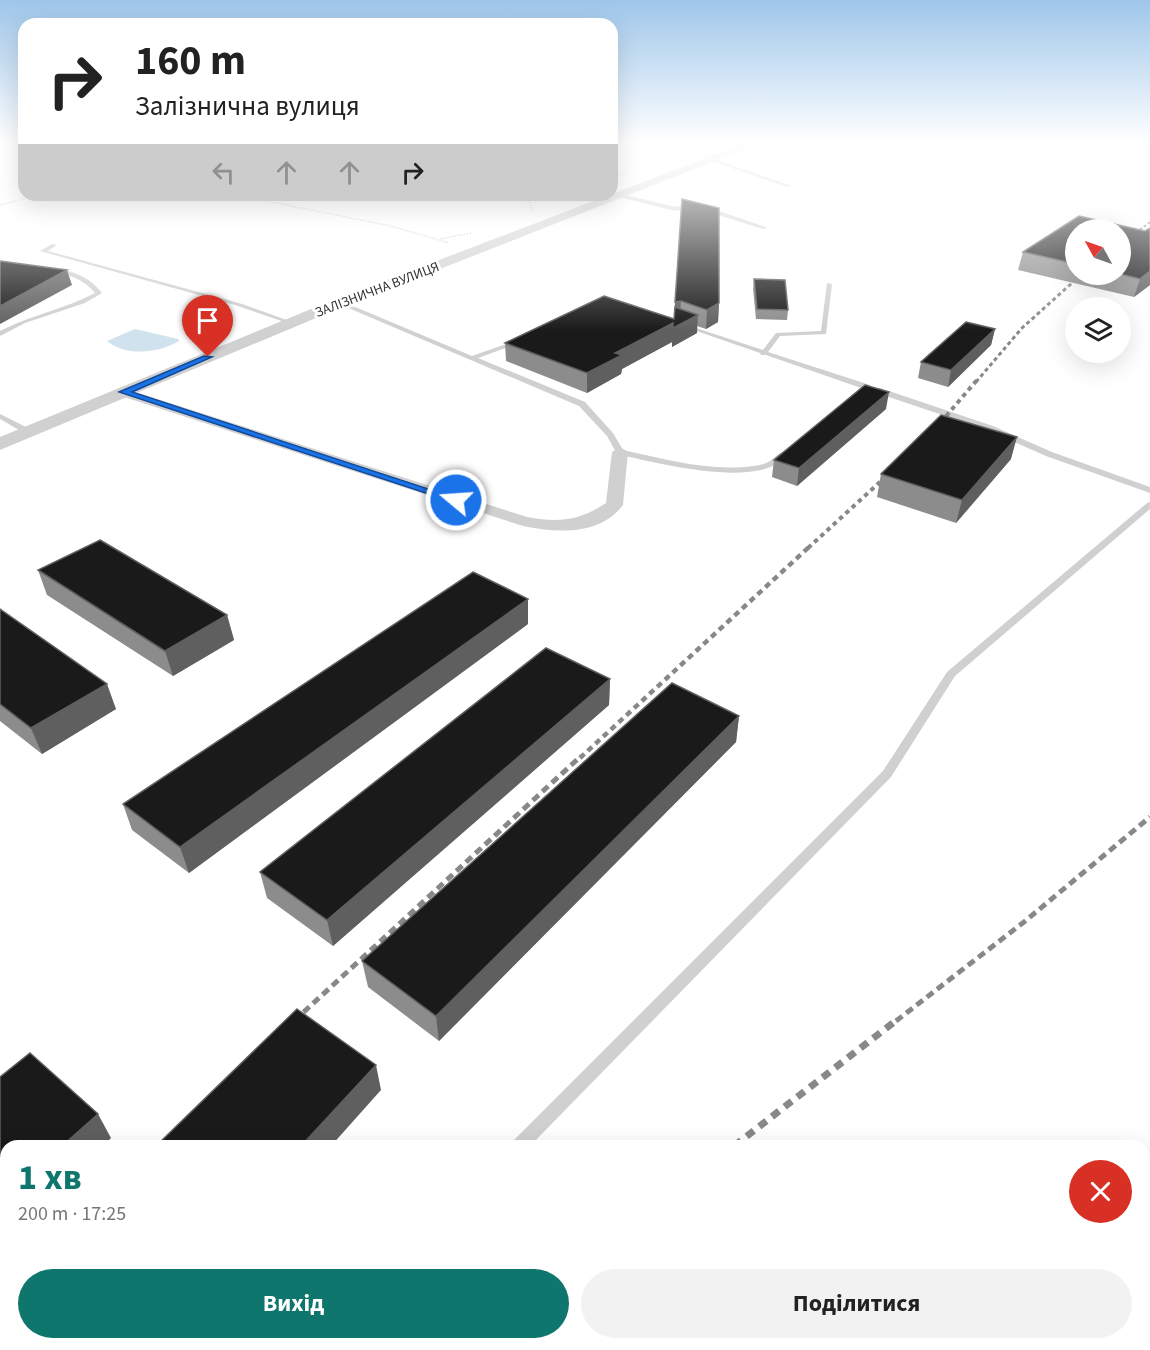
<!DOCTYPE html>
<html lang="uk">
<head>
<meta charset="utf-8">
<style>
  :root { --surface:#fff; --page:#f2f2f2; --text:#222; --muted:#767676; --accent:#0f766e }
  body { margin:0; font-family:"Source Sans 3",sans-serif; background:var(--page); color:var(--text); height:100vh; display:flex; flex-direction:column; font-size:22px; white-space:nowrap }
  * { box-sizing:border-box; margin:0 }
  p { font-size:20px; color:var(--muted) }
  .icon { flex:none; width:33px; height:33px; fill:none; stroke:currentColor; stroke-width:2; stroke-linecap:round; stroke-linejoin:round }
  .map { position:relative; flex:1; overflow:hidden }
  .panel { position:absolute; left:0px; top:1140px; width:1150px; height:210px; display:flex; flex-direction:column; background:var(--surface); border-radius:18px 18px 0 0; box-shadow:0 6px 24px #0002 }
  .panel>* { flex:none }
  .top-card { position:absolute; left:18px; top:18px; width:600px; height:183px; border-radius:18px; box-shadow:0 6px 24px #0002; background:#fff; color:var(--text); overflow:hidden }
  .needle { width:39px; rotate:310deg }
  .controls { position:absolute; left:1065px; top:219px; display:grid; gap:12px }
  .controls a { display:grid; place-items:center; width:66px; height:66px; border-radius:50%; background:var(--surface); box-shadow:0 6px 24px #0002; font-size:30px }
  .pin { position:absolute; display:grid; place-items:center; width:51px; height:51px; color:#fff; margin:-62px -26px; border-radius:50% 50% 50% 0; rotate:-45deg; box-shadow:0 0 6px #0007 }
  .pin .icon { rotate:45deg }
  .me { position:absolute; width:66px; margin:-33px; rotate:288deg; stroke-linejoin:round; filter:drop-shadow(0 0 4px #0008) }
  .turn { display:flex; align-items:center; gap:21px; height:126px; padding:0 18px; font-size:27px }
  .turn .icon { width:78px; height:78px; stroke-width:2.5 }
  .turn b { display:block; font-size:42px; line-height:51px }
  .lanes { display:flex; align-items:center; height:57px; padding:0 18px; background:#0003; justify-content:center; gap:30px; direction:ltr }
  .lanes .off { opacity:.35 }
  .round { display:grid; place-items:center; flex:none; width:63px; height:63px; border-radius:32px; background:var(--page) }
  .summary { display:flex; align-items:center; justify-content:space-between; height:102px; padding:0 18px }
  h1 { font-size:36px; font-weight:700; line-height:45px; color:var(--accent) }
  .button { display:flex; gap:12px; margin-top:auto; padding:12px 18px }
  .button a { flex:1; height:69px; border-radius:36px; background:var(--accent); color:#fff; font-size:24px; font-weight:700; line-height:69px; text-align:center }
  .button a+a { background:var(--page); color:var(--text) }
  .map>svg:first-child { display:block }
  .water { fill:#cfe2ee }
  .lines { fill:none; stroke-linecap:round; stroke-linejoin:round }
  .path { stroke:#cdcdcd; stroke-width:1.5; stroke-dasharray:1.5 1.5; stroke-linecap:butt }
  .service { fill:#d0d0d0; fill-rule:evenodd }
  .minor { fill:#d0d0d0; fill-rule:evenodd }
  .tertiary { fill:#d0d0d0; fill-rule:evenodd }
  .rail-far5 { stroke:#888; stroke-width:2; stroke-dasharray:3 2; stroke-linecap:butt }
  .rail-far4 { stroke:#888; stroke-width:3; stroke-dasharray:4 3; stroke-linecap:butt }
  .rail-far3 { stroke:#888; stroke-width:4; stroke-dasharray:4.5 4; stroke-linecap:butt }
  .rail-far2 { stroke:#888; stroke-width:4.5; stroke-dasharray:6 4.5; stroke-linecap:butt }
  .rail-far1 { stroke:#888; stroke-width:5; stroke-dasharray:8 5; stroke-linecap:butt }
  .rail { stroke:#888; stroke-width:7; stroke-dasharray:9 7; stroke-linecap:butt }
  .wall { fill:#8c8c8c; fill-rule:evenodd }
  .shaded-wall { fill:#5f5f5f }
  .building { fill:#1a1a1a; stroke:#5f5f5f; stroke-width:1.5 }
  .route { fill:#1a73e8; stroke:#114b97; stroke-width:1.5 }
  .labels { text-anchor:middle; stroke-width:6; stroke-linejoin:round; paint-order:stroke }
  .far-street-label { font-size:14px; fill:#333; stroke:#fff }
</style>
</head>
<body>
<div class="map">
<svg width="1150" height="1350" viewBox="0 0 1150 1350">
  <rect width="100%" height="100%" fill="#fff"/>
  <path class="water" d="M135 329 178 339 179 341C159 353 126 357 107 341Z"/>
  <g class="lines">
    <g class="path">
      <path d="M612 171 626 175"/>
      <path d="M236 195 391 226 449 243"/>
      <path d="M503 195 529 201 533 212"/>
      <path d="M0 205 38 195"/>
      <path d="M440 239 471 233"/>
    </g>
    <g class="service">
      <path d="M708 158H712L792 186 787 187 708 160Z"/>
      <path d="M618 193 671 206 713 209 768 228 763 229 712 213 671 210 616 196Z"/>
      <path d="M52 244 57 245 48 251 239 303 295 323 290 324 235 305 40 251Z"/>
      <path d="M54 268C73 271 90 277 102 293L85 303 25 323 0 336V331C31 315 65 309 95 293 84 279 69 275 52 271L51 270Z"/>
      <path d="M827 283 832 284 826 334 780 336 768 352 870 385V389H864L766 355H761L760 353 682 326 687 325 763 350 776 333 821 331Z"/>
      <path d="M341 301 472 356 515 341H519V343L478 358 585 402 613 433 623 450C664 459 710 472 753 466 758 466 765 464 770 461 776 457 778 452 786 452L787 454C783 458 778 463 773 466 736 483 656 463 617 454L607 436 579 406 339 304 338 303Z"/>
      <path d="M874 388H880L993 426 1052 452 1150 487V493L1046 456 987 430 874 392Z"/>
      <path d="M0 414 32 430 33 432 32 434H26L0 419Z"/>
      <path d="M1150 502V509L955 676 891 777 530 1146H511L513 1141 883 771 947 672 1147 503Z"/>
      <path d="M239 1344H262L259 1350H236Z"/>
    </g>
    <path class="minor" d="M123 388 527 517C558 523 579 521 606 503L612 452 620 447 628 452 623 505C600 536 556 533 523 526L118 395 116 392 118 389Z"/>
    <path class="tertiary" d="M748 142H763L328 313 0 450V437L316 307Z"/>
    <path class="rail-far5" d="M1120 245 1150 222"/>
    <path class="rail-far4" d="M976 382 1022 328 1082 274"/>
    <g class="rail-far3">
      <path d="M935 429 977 380"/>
      <path d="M808 548 892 471"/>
    </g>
    <path class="rail-far2" d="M580 758 809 547"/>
    <g class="rail-far1">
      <path d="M294 1021 581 756"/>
      <path d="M896 1021 1024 922 1150 817"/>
    </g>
    <g class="rail">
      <path d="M289 1025 295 1019"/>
      <path d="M734 1146 898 1019"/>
      <path d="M1144 1204 1150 1200"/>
      <path d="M1144 1279H1150"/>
      <path d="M0 1288 6 1283"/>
      <path d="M449 1350 457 1344"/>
      <path d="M802 1350 825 1344"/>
    </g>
  </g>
  <g class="wall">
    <path d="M682 199 719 303 718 322 706 329 697 326V333L672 347V342L622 369 621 374 587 393 506 361 505 343 674 319Z"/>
    <path d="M1079 216 1145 231 1150 228V285L1134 297 1018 270 1023 252ZM1076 230H1120V274H1076Z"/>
    <path d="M754 279 788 310 787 320 756 319 753 289Z"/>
    <path d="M995 329 991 345 948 387 918 378 921 362Z"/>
    <path d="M886 409 797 486 772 477 774 460Z"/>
    <path d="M1011 459 956 523 877 497 881 474Z"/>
    <path d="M38 570 227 615 234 640 173 676 47 595Z"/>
    <path d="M0 609 116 709 42 754 0 721Z"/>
    <path d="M528 624 189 873 132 830 123 804Z"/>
    <path d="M610 679 609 705 333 946 267 898 260 872Z"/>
    <path d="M739 716 736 742 439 1041 368 987 362 961Z"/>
  </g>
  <g class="shaded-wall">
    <path d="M67 270 72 285 0 324V306Z"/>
    <path d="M1150 271V285L1134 297 1140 279Z"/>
    <path d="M681 301 680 320 674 321 675 302Z"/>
    <path d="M719 303 718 322 706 329 707 310Z"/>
    <path d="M698 315 697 333 672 347V342L622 369 621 374 587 393V373L615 353 673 323Z"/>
    <path d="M995 329 991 345 948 387 951 370Z"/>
    <path d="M889 392 886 409 797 486 799 468Z"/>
    <path d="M1017 437 1011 459 956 523 962 500Z"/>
    <path d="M528 599V624L189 873 180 847Z"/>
    <path d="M227 615 234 640 173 676 165 651Z"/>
    <path d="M610 679 609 705 333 946 327 920Z"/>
    <path d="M107 684 116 709 42 754 31 728Z"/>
    <path d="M739 716 736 742 439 1041 436 1016Z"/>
    <path d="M376 1065 381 1090 331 1146H301Z"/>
    <path d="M98 1114 111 1138 103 1146H62Z"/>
    <path d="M6 1196V1234L0 1240V1201Z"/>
  </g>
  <g class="building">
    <path d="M682 199 719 208V303L707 310 681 301 675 302Z"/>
    <path d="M1079 216 1145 231 1150 228V271L1140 279 1120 274V230H1076V264L1023 252Z"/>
    <path d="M0 261 67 270 0 306Z"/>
    <path d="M754 279 785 280 788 310 757 309Z"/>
    <path d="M604 296 674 319 675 307 698 315 673 328V323L615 353 622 355 587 373 505 343Z"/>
    <path d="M966 322 995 329 951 370 921 362Z"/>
    <path d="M865 385 889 392 799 468 774 460Z"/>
    <path d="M941 415 1017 437 962 500 881 474Z"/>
    <path d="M100 540 227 615 165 651 38 570Z"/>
    <path d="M473 572 528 599 180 847 123 804Z"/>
    <path d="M0 609 107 684 31 728 0 704Z"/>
    <path d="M546 648 610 679 327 920 260 872Z"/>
    <path d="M672 683 739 716 436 1016 362 961Z"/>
    <path d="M297 1009 376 1065 301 1146H156Z"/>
    <path d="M30 1053 98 1114 62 1146H6V1196L0 1201V1077Z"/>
  </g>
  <linearGradient id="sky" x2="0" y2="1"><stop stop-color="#9ec6ea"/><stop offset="0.43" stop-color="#fff"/><stop offset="1" stop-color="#fff" stop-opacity="0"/></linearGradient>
  <rect width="1150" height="331" fill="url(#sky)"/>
  <path class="route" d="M204 356 212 357 132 392 462 500 453 502 119 392Z"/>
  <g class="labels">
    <g class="far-street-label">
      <text transform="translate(377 289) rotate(-21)" y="5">ЗАЛІЗНИЧНА ВУЛИЦЯ</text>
    </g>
  </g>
</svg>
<div class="controls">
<a><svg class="needle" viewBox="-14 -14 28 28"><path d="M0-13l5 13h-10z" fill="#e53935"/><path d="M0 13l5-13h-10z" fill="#767676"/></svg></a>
<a><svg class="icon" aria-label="layers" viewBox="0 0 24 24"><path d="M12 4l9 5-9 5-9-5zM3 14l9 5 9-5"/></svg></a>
</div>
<div class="pin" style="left:208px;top:357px;background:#d93025"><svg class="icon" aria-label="arrive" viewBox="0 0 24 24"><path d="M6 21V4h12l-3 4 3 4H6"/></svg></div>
<svg class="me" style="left:456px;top:500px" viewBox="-20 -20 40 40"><circle r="17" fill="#1a73e8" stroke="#fff" stroke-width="3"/><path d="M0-11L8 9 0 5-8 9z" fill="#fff"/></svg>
<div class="top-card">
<div class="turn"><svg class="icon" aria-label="right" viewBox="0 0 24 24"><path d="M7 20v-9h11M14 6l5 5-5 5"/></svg><div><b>160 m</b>Залізнична вулиця</div></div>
<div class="lanes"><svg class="icon off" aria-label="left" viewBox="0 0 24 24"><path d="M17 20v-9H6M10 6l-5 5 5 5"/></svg><svg class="icon off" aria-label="ahead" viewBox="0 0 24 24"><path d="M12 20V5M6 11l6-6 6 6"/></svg><svg class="icon off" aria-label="ahead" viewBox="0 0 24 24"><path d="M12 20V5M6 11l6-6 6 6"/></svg><svg class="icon" aria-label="right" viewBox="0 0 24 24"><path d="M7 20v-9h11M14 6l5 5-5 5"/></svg></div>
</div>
<section class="panel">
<div class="summary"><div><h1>1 хв</h1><p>200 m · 17:25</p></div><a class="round" style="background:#d93025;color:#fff"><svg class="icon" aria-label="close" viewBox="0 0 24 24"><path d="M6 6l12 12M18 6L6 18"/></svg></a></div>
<div class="button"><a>Вихід</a><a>Поділитися</a></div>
</section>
</div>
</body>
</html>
